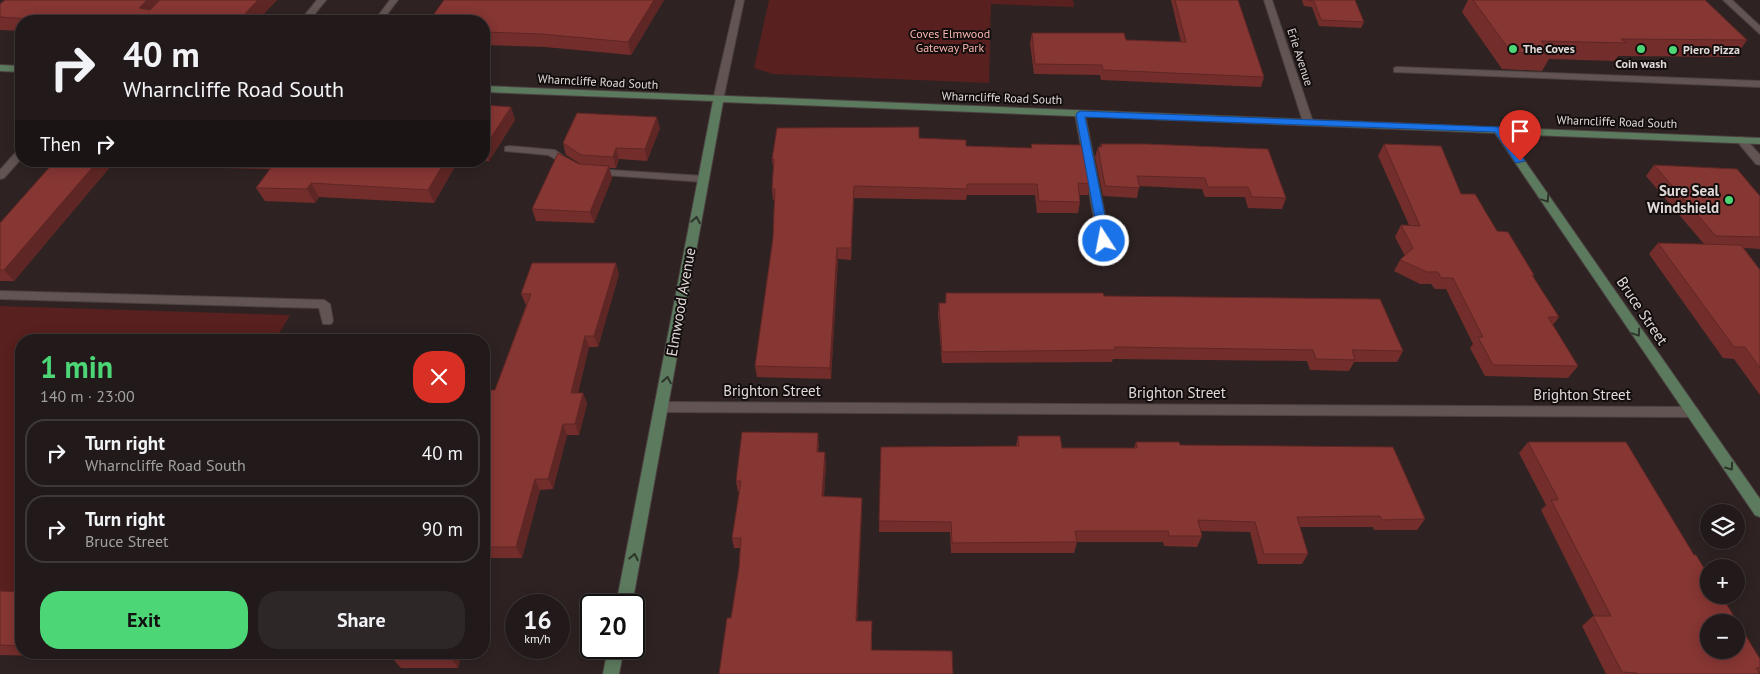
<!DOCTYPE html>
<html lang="en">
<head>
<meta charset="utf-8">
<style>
  :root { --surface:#221a1a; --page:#2e2727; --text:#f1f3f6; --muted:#a2a1a2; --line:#3f3839; --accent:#4cd676 }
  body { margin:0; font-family:"PT Sans",sans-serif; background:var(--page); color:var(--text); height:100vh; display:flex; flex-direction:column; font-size:19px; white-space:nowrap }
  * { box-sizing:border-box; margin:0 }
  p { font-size:16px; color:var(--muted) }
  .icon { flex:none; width:28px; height:28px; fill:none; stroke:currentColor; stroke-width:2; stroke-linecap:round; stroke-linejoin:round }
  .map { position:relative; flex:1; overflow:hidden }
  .sheet { position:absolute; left:15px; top:334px; width:475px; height:325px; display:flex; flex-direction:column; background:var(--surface); border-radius:20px; box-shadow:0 2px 12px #0003,0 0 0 1px var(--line) }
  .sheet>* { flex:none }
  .top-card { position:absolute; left:15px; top:15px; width:475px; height:152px; border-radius:20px; box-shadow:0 2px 12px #0003,0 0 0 1px var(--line); background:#221a1a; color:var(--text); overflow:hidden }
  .tools { position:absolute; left:1700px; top:504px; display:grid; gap:10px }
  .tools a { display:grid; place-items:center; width:45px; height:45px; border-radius:50%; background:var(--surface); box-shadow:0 2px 12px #0003,0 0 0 1px var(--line); font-size:25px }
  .speed { position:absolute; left:505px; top:594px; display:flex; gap:10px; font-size:25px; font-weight:700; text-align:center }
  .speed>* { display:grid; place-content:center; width:65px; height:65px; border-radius:50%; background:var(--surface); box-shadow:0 2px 12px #0003,0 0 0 1px var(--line); line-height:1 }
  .speed small { font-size:12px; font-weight:400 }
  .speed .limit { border:2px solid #111; border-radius:8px; background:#fff; color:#111 }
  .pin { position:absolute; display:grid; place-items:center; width:42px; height:42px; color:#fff; margin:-51px -21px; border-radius:50% 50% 50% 0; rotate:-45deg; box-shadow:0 0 5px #0007 }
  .pin .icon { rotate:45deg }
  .me { position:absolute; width:55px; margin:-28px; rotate:349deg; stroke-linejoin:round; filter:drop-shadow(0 0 4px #0008) }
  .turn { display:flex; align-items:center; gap:18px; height:105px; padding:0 25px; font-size:22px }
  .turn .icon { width:65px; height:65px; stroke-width:2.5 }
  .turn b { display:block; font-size:35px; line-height:42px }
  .then { display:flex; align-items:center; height:48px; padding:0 25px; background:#0003; gap:10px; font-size:19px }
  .round { display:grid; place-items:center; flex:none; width:52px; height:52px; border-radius:20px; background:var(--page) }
  .overview { display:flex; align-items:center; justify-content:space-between; height:85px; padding:0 25px }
  h1 { font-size:30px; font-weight:600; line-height:38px; color:var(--accent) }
  .button { display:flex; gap:10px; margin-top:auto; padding:10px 25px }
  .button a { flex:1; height:58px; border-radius:20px; background:var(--accent); color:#111; font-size:20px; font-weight:600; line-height:58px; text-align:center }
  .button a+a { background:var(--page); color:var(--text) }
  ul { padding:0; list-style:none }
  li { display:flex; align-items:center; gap:15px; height:68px; margin:0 10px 8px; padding:0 15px; border:2px solid var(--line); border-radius:20px }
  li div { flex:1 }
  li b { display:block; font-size:19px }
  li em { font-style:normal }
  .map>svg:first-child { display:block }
  .green { fill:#58201e }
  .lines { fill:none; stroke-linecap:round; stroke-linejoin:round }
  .lane-casing { stroke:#4b4141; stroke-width:2 }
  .street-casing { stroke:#4b4141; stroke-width:2 }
  .secondary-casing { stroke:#4b4141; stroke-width:2 }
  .lane { fill:#615453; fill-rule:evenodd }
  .street { fill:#615453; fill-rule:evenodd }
  .secondary { fill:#5c7a5e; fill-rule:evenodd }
  .wall { fill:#732e2c }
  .shaded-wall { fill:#5e2624 }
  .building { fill:#863633; stroke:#5e2624; fill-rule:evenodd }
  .oneway { stroke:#2d3429 }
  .route { fill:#1a73e8; stroke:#114b97 }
  .poi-dot { fill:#4cd676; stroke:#130e0d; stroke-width:2 }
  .labels { text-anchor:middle; stroke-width:4; stroke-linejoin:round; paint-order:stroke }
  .far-park-label { font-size:12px; fill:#fab3ac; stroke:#130e0d }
  .far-poi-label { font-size:12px; font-weight:bold; fill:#e0d9d8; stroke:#130e0d; text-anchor:start }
  .far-street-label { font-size:12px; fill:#e0d9d8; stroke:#130e0d }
  .poi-label { font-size:15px; font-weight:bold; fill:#e0d9d8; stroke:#130e0d; text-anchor:end }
  .street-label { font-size:15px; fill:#e0d9d8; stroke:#130e0d }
</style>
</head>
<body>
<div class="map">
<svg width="1760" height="674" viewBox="0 0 1760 674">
  <rect width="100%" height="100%" fill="#2e2322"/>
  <g class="green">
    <path d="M769 0H1073L1074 7 991 4 989 83 773 74 754 68Z"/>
    <path d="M0 306 290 315 275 340H21V597L0 596Z"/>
  </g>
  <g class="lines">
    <defs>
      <g id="lane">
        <path d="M317 0H326L309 21H300Z"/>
        <path d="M1397 67 1760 81V87L1394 72V68Z"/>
        <path d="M1080 111 1085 114 1110 241 1104 245 1098 241 1075 114Z"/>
        <path d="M1741 137 1745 138 1760 155V165L1756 164 1736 140Z"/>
        <path d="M509 146 555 150 576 165 571 168 548 155 505 151V147Z"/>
        <path d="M594 169 704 176 709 179 704 182 590 174V170Z"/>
        <path d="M0 291 324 300 330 304 333 321 331 324H323L319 308 0 299Z"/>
      </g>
      <g id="street">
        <path d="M390 0H398L382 21H374Z"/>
        <path d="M736 0H744L723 100 718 103 713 100Z"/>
        <path d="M1264 0H1272L1313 122 1312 124 1308 125 1303 122Z"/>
        <path d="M1723 0H1732L1760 26V34Z"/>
        <path d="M21 150V159L4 178 0 179V170L17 151Z"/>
        <path d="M663 402 1692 407 1697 408 1699 412 1697 416 1692 417 663 412 658 411 656 407 658 403Z"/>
      </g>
      <g id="secondary">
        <path d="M0 65 21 66V72L0 71Z"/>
        <path d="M484 86 1760 138V144L1506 134 1760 499V517L1755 515 1495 133 723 102 632 605H616L713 101 484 92Z"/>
        <path d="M608 648H624L619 674H603Z"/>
      </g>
    </defs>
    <use href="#lane" class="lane-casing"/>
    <use href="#street" class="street-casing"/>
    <use href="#secondary" class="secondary-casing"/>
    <use href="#lane" class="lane"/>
    <use href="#street" class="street"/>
    <use href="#secondary" class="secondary"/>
  </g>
  <g class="wall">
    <path d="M277 0 257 21H21V31L0 30V4Z"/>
    <path d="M664 0 631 55 545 47 484 45V21Z"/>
    <path d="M1171 0H1238L1264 77 1261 87 1101 80 1100 75 1034 74 1030 43 1032 33 1126 40 1181 42Z"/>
    <path d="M1302 0H1355L1364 22 1361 28 1319 26 1312 7 1304 6Z"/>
    <path d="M1468 0H1705L1747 40 1735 57 1618 56 1615 61 1549 59 1542 71 1502 69 1462 12Z"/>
    <path d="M484 105 511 107 515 120 489 161H484Z"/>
    <path d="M660 128 647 161 619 159 616 168H609L612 178 594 223 536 221 532 209 579 164 582 165 566 155 563 143Z"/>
    <path d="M919 138 966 146 1031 148V144L1090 184 1088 195H1079L1080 202 1078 213H1037L1035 195H967L966 200 854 198 851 260 838 259 831 379 757 377 755 366 773 238 774 200H773L772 189 773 169 772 159Z"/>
    <path d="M1101 144H1147L1286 198 1282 209 1248 208 1245 197H1205L1202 189 1139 186 1137 198 1103 196 1095 157 1098 147H1100Z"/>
    <path d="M1384 144 1461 194 1497 231 1534 275 1533 277 1559 317 1553 325 1578 366 1568 378 1485 376 1470 348 1473 344 1446 289H1435L1431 284H1420L1394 271 1400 260 1405 256 1395 237 1401 225H1409L1378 156Z"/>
    <path d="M55 161H115L14 281H0V223Z"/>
    <path d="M169 161H458L434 203 319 197 315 203 265 201 256 188 270 169 173 167Z"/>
    <path d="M1654 165 1760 196V249L1744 248 1760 270V395L1734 359 1723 358 1649 254 1658 243 1704 244 1646 176Z"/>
    <path d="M619 274 598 347H589L578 393H583L587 404 579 435H567L553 489 540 490 522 558H489L484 575V390H495L526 305 521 294Z"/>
    <path d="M946 293 1104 296 1403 351 1397 362H1354L1349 371 1310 370 1307 361 1113 359 1112 362 942 363 938 314 939 303H945Z"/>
    <path d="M1018 436 1062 448H1134L1136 442 1180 445 1425 519 1417 530H1374L1373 527H1300L1308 554 1302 564H1258L1250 532 1200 531 1202 536 1197 547 1164 546 1163 542H1077L1074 553H951L950 532H879L881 447 1016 446Z"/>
    <path d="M1528 442 1694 555 1760 659V672L1759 673 1760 674H1606L1582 626 1593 616H1594L1541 510 1546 505 1519 453Z"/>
    <path d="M819 444 818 452 826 463 824 496 862 498V509L857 621H872V650L953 674 731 618 739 568 740 548H734L732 538 740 492H738L736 481Z"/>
    <path d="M0 591 21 592V652H47L45 656 0 655Z"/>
    <path d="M395 652H462L458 668H401L393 659Z"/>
  </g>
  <g class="shaded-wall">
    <path d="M147 0H163L147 21 139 8Z"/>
    <path d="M258 0H277L257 21H238Z"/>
    <path d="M654 0H664L631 55 628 42Z"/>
    <path d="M32 17 36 21H32L30 19Z"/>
    <path d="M511 107 515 120 489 161 484 148Z"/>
    <path d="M657 117 660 128 647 161 645 149Z"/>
    <path d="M616 148 619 159 616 168 613 157Z"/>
    <path d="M98 161H115L14 281 4 270Z"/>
    <path d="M445 161H458L434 203 428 190Z"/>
    <path d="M609 166 612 178 594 223 590 212Z"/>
    <path d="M311 183 319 197 315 203 307 189Z"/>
    <path d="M854 186V198L851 260V248Z"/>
    <path d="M837 248 838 259 831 379 830 368Z"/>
    <path d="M616 263 619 274 598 347 594 336Z"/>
    <path d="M585 336 589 347 575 404 571 393Z"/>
    <path d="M583 393 587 404 579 435 575 424Z"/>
    <path d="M563 424 567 435 553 489 548 479Z"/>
    <path d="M818 433 819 444 818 463 817 452Z"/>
    <path d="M825 452 826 463 823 507 822 496Z"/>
    <path d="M535 479 540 490 522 558 516 547Z"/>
    <path d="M862 498V509L857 630 856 621Z"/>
    <path d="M484 550 489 558 484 575Z"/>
    <path d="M41 652H47L45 656Z"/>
    <path d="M452 652H462L458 668 451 658Z"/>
  </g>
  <g class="building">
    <path d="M5 0H147L139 8 150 10 160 0H258L238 21H114L32 17 30 19 0 17V4Z"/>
    <path d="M444 0H654L628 42 541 34 484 32V21H429Z"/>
    <path d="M1175 0H1238L1264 77 1103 70 1102 65 1035 64 1032 33H1124L1126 40 1186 42Z"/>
    <path d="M1306 0H1355L1364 22 1321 20 1314 1Z"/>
    <path d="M1473 0H1705L1747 40 1621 39 1626 43 1541 41 1552 54 1511 52Z"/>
    <path d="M484 105 511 107 484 148Z"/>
    <path d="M577 113 657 117 645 149 616 148 613 157 581 155 563 143Z"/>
    <path d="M919 127V138L966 140V146L1032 148 1031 144 1083 145 1090 184 1078 183 1080 202 1039 201 1037 184H967V189L854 186 851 248H837L830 368 755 366 773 238 775 189H772L774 159H772L777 128Z"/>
    <path d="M1101 144H1147L1268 149 1286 198 1252 197 1248 187H1208L1205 178 1137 176 1140 188 1105 186 1098 147H1102Z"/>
    <path d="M1384 144 1441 146 1461 194H1475L1497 231 1508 232 1534 275H1532L1559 317H1548L1578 366 1493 365 1478 337H1483L1453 278H1441L1438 272H1427L1400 260 1413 248 1401 225 1420 226Z"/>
    <path d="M558 153 579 164 609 166 590 212 532 209Z"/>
    <path d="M55 161H98L4 270H0V223Z"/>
    <path d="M276 161H445L428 190 311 183 307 189 256 188Z"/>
    <path d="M1654 165 1737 169 1760 196V237L1716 236Z"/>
    <path d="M1658 243 1741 245 1760 270V368L1745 347H1734Z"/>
    <path d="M532 263H616L594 336H585L571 393H583L575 424H563L548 479H535L516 547H484V390H495L531 294H521Z"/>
    <path d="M946 293H1103L1104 296 1380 299 1403 351 1352 350 1355 360 1316 359 1313 350 1115 347V350L942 352 939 303H946Z"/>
    <path d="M742 432 818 433 817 452H825L822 496 862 498 856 621H872L871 650 952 651 953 674H719L727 618H731L739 568 741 538H732L741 481H736Z"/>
    <path d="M1018 436H1060L1062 448H1137L1136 442H1179L1180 445 1393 447 1425 519 1382 520 1380 516 1297 517 1308 554H1264L1255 522 1198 520 1202 536H1169L1168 531H1075L1077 542 952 543 951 522 879 521 881 447 1019 446Z"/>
    <path d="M1528 442H1626L1694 555H1696L1709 576V595H1721L1760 659V668H1756L1760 674H1637V673L1622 672 1593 616H1611L1551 500H1558L1556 495ZM1709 622H1736V650H1709Z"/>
    <path d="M0 591 21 592V646L0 645Z"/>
    <path d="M395 652H452L451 658 393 659Z"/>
  </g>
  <defs><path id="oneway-chevron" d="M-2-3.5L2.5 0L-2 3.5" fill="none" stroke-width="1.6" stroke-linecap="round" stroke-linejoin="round" transform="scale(1.25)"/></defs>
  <g class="oneway">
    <use href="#oneway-chevron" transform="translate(1546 199) rotate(56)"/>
    <use href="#oneway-chevron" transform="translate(696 220) rotate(-80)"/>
    <use href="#oneway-chevron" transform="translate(1637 333) rotate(56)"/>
    <use href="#oneway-chevron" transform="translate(667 380) rotate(-80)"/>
    <use href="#oneway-chevron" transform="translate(1730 467) rotate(55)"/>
    <use href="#oneway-chevron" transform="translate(634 557) rotate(-79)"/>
  </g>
  <path class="route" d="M1080 111 1498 127 1502 128 1525 161 1516 163 1495 132 1085 117 1110 241 1104 244 1099 241 1076 114Z"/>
  <g class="poi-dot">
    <circle cx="1513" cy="49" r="5"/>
    <circle cx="1641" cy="49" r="5"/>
    <circle cx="1673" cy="50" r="5"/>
    <circle cx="1729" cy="200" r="5"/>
  </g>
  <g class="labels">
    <g class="far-park-label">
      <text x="950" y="38">Coves Elmwood<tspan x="950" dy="14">Gateway Park</tspan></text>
    </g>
    <g class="far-poi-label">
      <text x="1523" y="53">The Coves</text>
      <text x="1683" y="54">Piero Pizza</text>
      <text x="1641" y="68" text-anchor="middle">Coin wash</text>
    </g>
    <g class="far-street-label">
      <text transform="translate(1300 57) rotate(72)" y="4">Erie Avenue</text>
      <text transform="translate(598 82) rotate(3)" y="4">Wharncliffe Road South</text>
      <text transform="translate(1002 98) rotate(2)" y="4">Wharncliffe Road South</text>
      <text transform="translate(1617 122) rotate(2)" y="4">Wharncliffe Road South</text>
    </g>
    <g class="poi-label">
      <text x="1719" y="196">Sure Seal<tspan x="1719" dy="17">Windshield</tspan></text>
    </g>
    <g class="street-label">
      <text transform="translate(681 302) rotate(-80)" y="5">Elmwood Avenue</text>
      <text transform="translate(1642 311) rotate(56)" y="5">Bruce Street</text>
      <text x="772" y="396">Brighton Street</text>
      <text x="1177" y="398">Brighton Street</text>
      <text x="1582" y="400">Brighton Street</text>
    </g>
  </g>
</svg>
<div class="tools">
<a><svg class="icon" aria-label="layers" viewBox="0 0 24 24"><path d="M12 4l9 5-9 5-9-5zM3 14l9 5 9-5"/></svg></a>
<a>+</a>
<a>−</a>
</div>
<div class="speed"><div>16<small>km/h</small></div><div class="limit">20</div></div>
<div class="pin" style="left:1520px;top:161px;background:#d93025"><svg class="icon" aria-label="arrive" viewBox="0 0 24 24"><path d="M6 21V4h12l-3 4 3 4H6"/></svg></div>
<svg class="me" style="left:1104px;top:241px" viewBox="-20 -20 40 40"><circle r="17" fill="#1a73e8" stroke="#fff" stroke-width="3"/><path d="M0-11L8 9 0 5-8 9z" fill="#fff"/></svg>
<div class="top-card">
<div class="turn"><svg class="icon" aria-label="right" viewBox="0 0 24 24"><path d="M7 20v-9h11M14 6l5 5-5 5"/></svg><div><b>40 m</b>Wharncliffe Road South</div></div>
<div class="then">Then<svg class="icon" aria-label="right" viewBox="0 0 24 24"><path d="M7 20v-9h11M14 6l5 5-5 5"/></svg></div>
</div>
<section class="sheet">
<div class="overview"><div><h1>1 min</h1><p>140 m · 23:00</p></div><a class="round" style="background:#d93025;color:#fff"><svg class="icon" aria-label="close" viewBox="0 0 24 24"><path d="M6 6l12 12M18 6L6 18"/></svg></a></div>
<ul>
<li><svg class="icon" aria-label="right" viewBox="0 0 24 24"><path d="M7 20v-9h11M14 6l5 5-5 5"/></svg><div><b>Turn right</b><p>Wharncliffe Road South</p></div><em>40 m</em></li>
<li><svg class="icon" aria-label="right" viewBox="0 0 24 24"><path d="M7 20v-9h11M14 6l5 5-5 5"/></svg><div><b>Turn right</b><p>Bruce Street</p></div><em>90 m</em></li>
</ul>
<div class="button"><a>Exit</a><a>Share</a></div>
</section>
</div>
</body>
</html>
